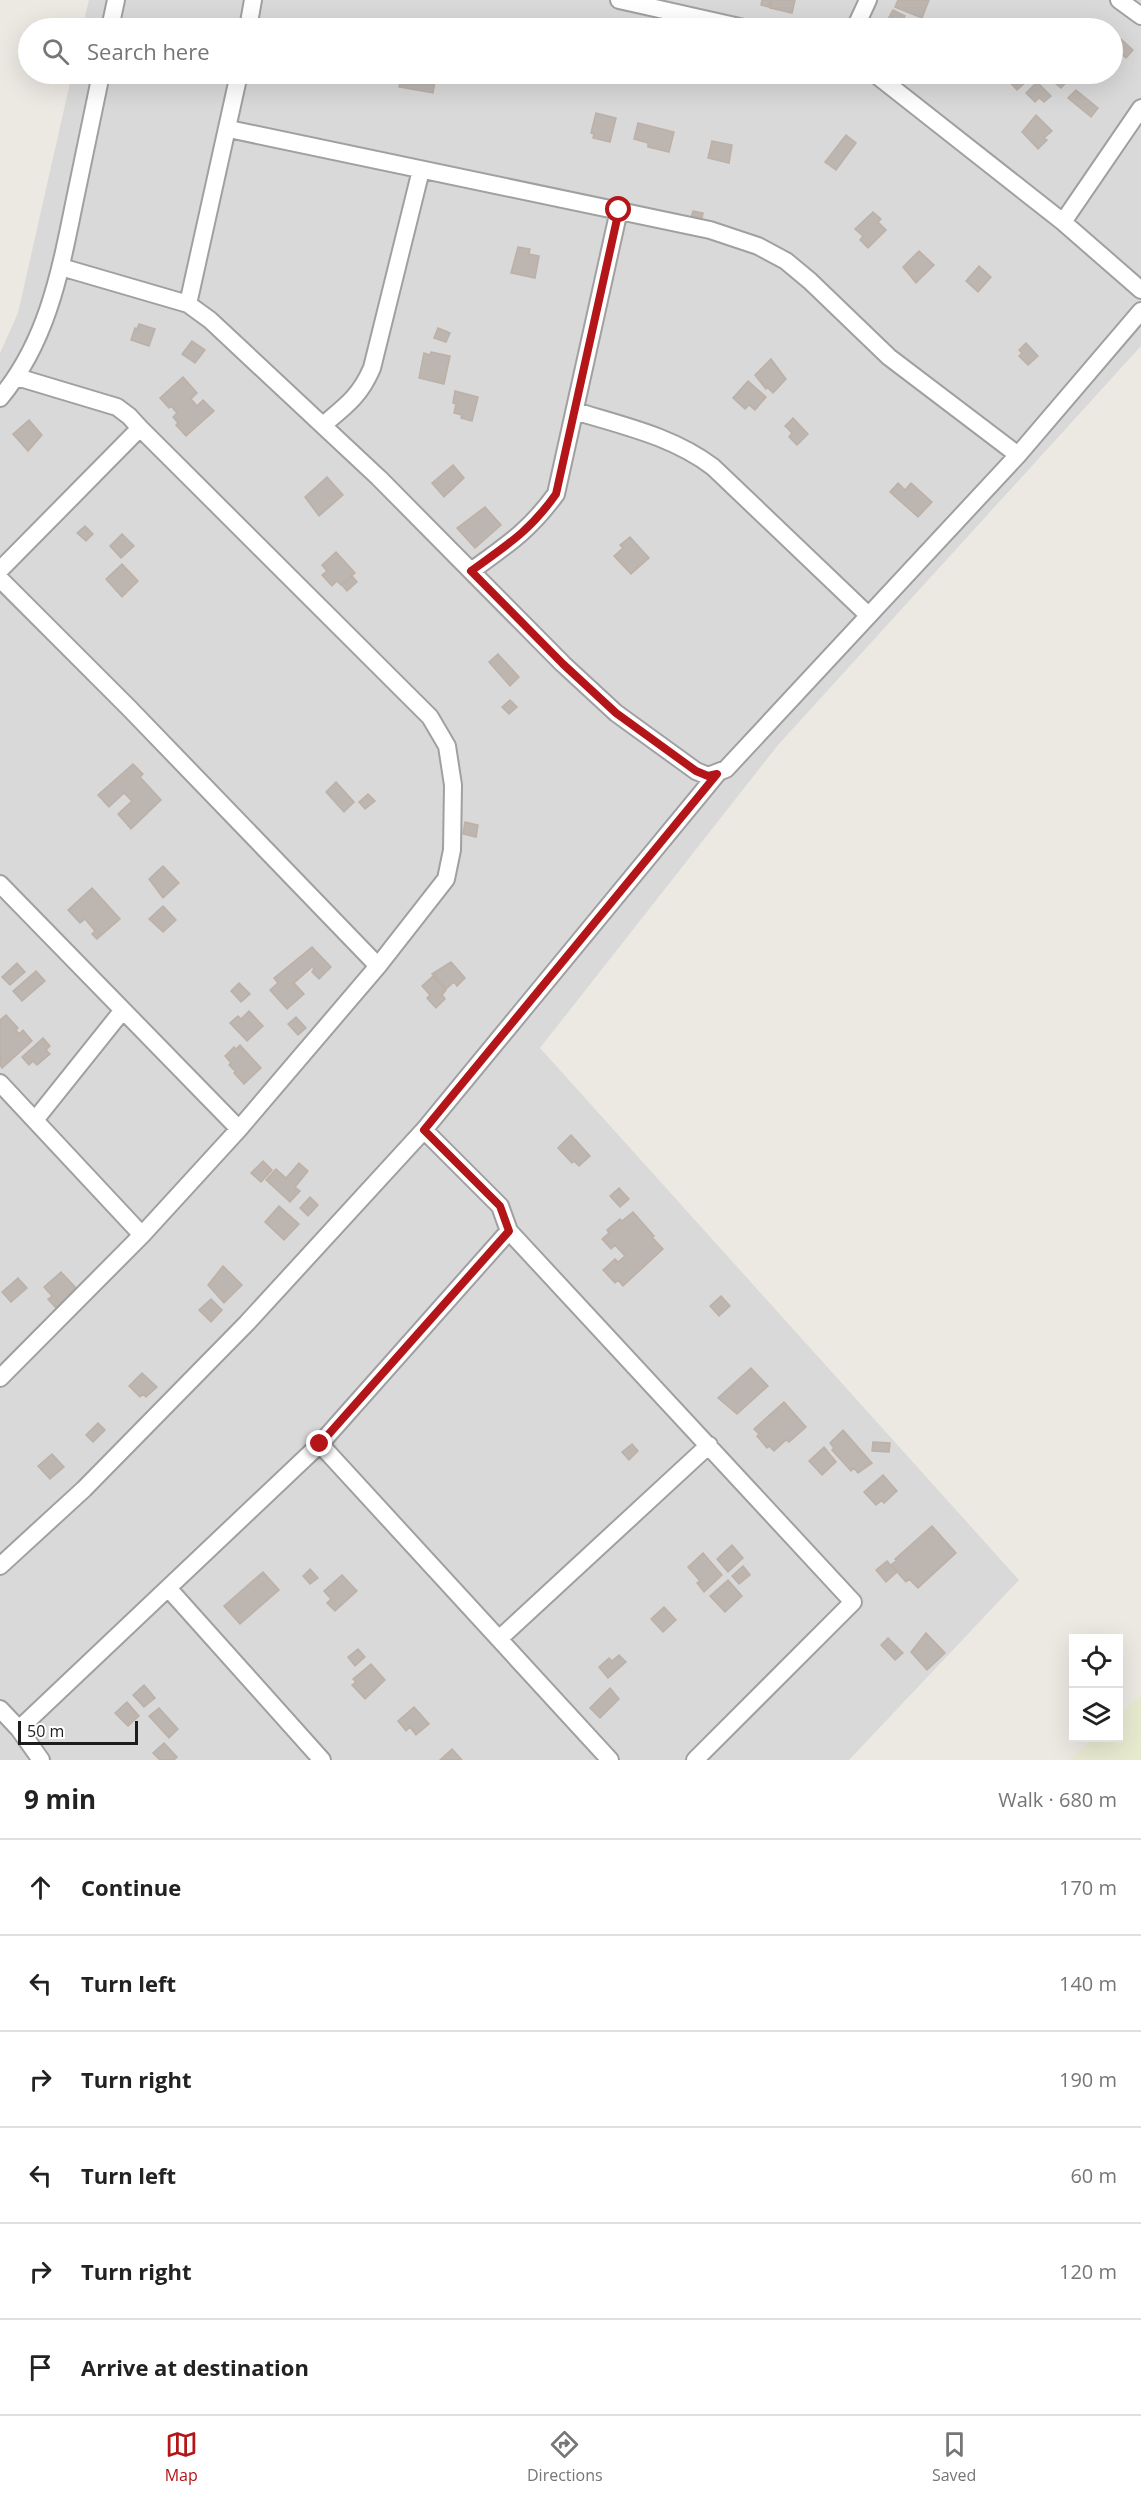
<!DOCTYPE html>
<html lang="en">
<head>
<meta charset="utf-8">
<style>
  :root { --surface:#fff; --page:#f6f6f6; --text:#222; --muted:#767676; --line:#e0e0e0; --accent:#b41518 }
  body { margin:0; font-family:"Open Sans",sans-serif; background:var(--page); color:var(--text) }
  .controls { position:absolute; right:18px; bottom:18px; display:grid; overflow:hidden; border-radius:0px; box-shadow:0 6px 24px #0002 }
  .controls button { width:54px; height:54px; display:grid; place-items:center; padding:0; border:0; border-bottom:2px solid var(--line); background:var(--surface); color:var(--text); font:30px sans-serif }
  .scale { position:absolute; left:18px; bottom:15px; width:120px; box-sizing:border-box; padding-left:6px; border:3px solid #1c1c1c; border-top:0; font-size:16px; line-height:21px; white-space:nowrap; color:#1c1c1c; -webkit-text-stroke:4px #fff; paint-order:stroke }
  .stop { position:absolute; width:18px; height:18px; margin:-14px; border:4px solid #b41518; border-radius:50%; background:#fff }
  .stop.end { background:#b41518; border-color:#fff; box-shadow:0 2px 6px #0008 }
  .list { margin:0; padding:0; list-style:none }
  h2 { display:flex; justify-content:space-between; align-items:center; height:78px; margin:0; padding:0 24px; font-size:26px }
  h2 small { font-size:20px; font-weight:400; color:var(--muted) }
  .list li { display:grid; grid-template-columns:39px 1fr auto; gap:18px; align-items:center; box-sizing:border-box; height:96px; padding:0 24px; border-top:2px solid var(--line) }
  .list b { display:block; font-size:22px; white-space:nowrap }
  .list em { font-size:20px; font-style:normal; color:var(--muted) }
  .icon { flex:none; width:33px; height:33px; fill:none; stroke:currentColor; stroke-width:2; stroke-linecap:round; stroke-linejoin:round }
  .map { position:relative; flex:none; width:1141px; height:1760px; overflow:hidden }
  .search { position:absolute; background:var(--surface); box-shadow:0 6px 24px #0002; left:18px; right:18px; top:18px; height:66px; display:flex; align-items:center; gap:15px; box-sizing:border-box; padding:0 21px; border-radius:33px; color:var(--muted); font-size:22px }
  .sheet { height:654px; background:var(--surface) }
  nav { display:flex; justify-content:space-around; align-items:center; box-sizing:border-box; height:84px; border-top:2px solid var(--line); background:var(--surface); font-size:16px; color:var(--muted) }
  nav a { display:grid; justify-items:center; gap:3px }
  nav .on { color:var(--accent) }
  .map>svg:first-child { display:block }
  .residential { fill:#dad9d9 }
  .farmland { fill:#e8ead0 }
  .building { fill:#bcb5b0; stroke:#bcb0a7; stroke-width:1.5 }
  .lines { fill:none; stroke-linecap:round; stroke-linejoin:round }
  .minor-casing { stroke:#a0a0a0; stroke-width:20 }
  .minor { stroke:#fff; stroke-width:16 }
  .route { stroke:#b41518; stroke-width:8 }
</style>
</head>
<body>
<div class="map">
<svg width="1141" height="1760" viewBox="0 0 1141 1760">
  <rect width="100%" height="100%" fill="#ece9e3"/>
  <path class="residential" d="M89,0H1141V346L778,745L540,1048L1019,1580L849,1760H0V353L18,313L72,74H1112V28H82Z"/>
  <path class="farmland" d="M1141,1695V1760H1069L1094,1738H1118L1119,1715Z"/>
  <path class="building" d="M762,0H771L769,7L761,5Z
    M772,0H795L792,13L770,8Z
    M898,0H929L922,18L895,7Z
    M893,10L905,16L899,27L887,21Z
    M291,20L310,25L309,28H288Z
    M1121,39L1133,50L1126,58L1113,47Z
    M445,74H462L461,79Z
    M1002,74H1027L1024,76L1028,80L1017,90Z
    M1053,74H1074L1061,88L1049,78Z
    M402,75L435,81L433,93L399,87Z
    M1037,82L1051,96L1044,102L1039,98L1035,102L1026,93Z
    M1076,90L1098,108L1091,117L1068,98Z
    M596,113L616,118L610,142L593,138L594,134L591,133Z
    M1036,115L1052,131L1044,138L1047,140L1038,149L1022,132Z
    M638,123L674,132L669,152L648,147V143L634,139Z
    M846,135L856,143L836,170L825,162Z
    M712,141L732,145L729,163L708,158Z
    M693,211L703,213L701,223L690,221Z
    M873,212L881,219L878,222L886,230L868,248L860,240L863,236L855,229Z
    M518,247L530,249L529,254L539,256L535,278L511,273Z
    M919,251L934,265L916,283L903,267Z
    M979,266L991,277L978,292L966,281Z
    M139,324L155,329L149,346L131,340L135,328L137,329Z
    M438,328L450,333L446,342L434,338Z
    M192,341L205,350L195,363L182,354Z
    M1026,343L1038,356L1028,365L1019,356L1022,353L1019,350Z
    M431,352L450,356L444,384L419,378L424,353L430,355Z
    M771,359L786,379L773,393L767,387L766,389L755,375Z
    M183,377L197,393L191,399L197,406L203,400L214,411L186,436L176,425L178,423L173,417L177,413L171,406L169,408L160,398Z
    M748,381L766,397L755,410L749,405L745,409L733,398Z
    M455,391L478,397L472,421L461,418L462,415L454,413L456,404L453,403Z
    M793,418L808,434L797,445L789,437L792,433L785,426Z
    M29,420L42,435L28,451L13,434Z
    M453,465L464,478L444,497L432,483Z
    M327,477L343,495L319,516L305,497Z
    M898,483L905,490L911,483L932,502L918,517L890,492Z
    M485,507L501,525L475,548L457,528Z
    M85,526L93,534L86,541L77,533Z
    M122,534L134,546L121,558L110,546Z
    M630,537L649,558L631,574L614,556L623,548L620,545Z
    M336,552L355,573L341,585L337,581L332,586L322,575L327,571L322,565Z
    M122,564L138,581L122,597L106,579Z
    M352,576L357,582L347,591L342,585Z
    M498,654L519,677L510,686L489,662Z
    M510,700L517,707L509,714L502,707Z
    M133,764L143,774L140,777L161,800L131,829L118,814L132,801L124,793L109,807L98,795Z
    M336,782L354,802L344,812L326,792Z
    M368,794L375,801L365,809L359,802Z
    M465,822L478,825L476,837L463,834Z
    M163,866L179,883L163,898L149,879Z
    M92,888L120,919L97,939L92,934L95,931L85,919L80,923L68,910Z
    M163,906L176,920L163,932L149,919Z
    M312,947L331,967L319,979L312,972L314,969L312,967L294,983L304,994L287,1009L270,990L278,983L274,978Z
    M451,962L465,978L457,986L454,982L446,989L432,974Z
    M17,963L25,972L10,985L2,977Z
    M36,971L45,981L22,1001L13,991Z
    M433,976L446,990L442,995L445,999L436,1008L427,998L430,995L422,986Z
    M239,983L250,994L241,1002L231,991Z
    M249,1011L263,1026L247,1041L230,1023L238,1016L241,1019Z
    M6,1015L18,1028L16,1030L19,1034L23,1030L32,1041L2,1068L0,1065V1020Z
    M296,1017L306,1028L298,1035L288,1024Z
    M43,1038L50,1046L46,1050L50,1054L37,1065L33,1061L29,1065L22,1057Z
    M240,1045L261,1068L244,1084L234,1073L236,1072L229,1065L231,1063L225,1056L234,1047L236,1049Z
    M571,1135L590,1156L579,1166L574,1161L572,1163L558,1148Z
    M263,1161L272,1170L261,1182L251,1173Z
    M299,1163L308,1171L295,1187L300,1191L290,1202L266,1180L276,1169L286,1178Z
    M619,1188L629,1199L620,1207L610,1196Z
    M310,1197L318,1205L308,1216L300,1208Z
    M279,1206L299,1224L284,1240L265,1222Z
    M633,1212L654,1236L652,1237L663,1249L623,1286L618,1280L615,1283L603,1270L615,1259L618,1262L625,1256L615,1245L611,1249L602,1239L609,1233L607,1230L620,1219L622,1221Z
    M223,1266L242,1285L224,1303L208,1285Z
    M61,1272L77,1289L56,1308L48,1299L52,1296L44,1287Z
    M18,1278L27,1288L11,1302L2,1292Z
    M721,1296L730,1306L719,1316L710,1306Z
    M211,1299L222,1310L211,1322L199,1310Z
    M751,1368L768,1386L737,1414L718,1398Z
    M142,1373L157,1387L146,1397L143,1394L140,1397L129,1386Z
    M784,1402L806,1427L789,1442L786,1440L774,1451L769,1446L767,1448L757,1436L759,1434L754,1429Z
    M98,1423L105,1430L93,1442L86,1435Z
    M843,1430L872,1463L858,1473L854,1468L851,1471L832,1450L834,1448L830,1443Z
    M873,1442L890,1443L889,1452L872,1451Z
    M632,1444L638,1451L629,1460L622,1452Z
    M824,1447L836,1462L822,1475L809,1461Z
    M52,1454L64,1467L50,1479L38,1466Z
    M883,1475L897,1491L884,1503L882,1500L876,1505L864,1492Z
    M932,1526L956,1553L918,1588L909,1579L906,1582L891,1565L897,1560L895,1559Z
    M732,1545L743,1558L728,1572L717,1559Z
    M703,1553L722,1575L704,1592L697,1583L700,1581L688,1567Z
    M887,1561L897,1572L886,1582L876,1570Z
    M743,1566L750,1575L739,1584L732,1576Z
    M310,1569L318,1578L310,1584L303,1576Z
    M263,1572L279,1590L240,1624L224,1606Z
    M342,1575L357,1591L335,1611L327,1603L331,1599L324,1591Z
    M728,1580L742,1596L725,1612L710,1596Z
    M664,1607L676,1620L663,1632L651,1619Z
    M926,1633L945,1653L927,1670L911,1652Z
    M888,1638L903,1653L895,1660L881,1645Z
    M358,1649L365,1657L355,1666L348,1657Z
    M619,1655L626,1662L608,1678L599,1667L609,1658L612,1661Z
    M371,1664L385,1680L365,1699L352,1685L356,1682L353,1679Z
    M144,1685L155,1698L144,1707L133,1695Z
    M610,1688L619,1699L600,1718L590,1708Z
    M127,1702L139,1716L128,1726L115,1713Z
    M414,1707L429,1724L416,1735L410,1727L406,1731L398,1721Z
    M159,1708L178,1729L169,1738L149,1716Z
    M164,1743L177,1757L174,1760H160L153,1753Z
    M452,1749L462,1760H440Z"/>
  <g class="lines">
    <defs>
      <path id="minor" d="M619,0L744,28
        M1119,0L1141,16
        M110,28L116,0
        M248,28L253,0
        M855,28L868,0
        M875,74L1063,222L1141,290
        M229,129L710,230L758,246L786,261L810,281L889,357L1018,455
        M1063,222L1141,108
        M61,267L188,304L210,320L379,478L563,664L616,713L696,771L708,776L726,769L1018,455L1141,311
        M188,304L239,74
        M0,398C47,342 60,273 74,204C83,160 92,117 101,74
        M575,411C623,426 672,436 713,467L867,614
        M323,425C346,406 360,396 372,368L421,170
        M0,570L140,428L129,416L117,407L17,377
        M471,571C507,545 529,531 556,494L619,210
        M0,579L129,708L378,966
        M0,884L239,1129
        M0,1083L142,1235
        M35,1120L123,1010
        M509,1231L853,1602L695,1760
        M0,1378L142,1235L239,1129L378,966L446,879L452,850L453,785L447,746L430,717L140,428
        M320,1444L610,1760
        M0,1566L84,1489L247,1323L424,1130L717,774
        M168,1588L322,1760
        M499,1639L709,1445
        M0,1709L19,1729L41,1760
        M19,1729L320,1444L509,1231L500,1206L424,1130"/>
    </defs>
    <use href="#minor" class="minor-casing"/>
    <use href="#minor" class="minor"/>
  </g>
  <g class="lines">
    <path class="route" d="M320,1444L509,1231L500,1206L424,1130L717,774L708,776L696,771L616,713L563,664L471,571C507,545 530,531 556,494L619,210"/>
  </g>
</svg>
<div class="controls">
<button><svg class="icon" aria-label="locate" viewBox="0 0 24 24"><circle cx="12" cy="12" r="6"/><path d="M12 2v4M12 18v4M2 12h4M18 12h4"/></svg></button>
<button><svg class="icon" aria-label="layers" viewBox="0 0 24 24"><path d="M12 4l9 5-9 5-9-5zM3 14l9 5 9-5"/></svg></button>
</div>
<div class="scale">50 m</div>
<div class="stop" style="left:619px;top:210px"></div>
<div class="stop end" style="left:320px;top:1444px"></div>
<div class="search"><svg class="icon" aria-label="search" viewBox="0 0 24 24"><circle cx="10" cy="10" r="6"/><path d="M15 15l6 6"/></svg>Search here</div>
</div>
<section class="sheet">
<h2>9 min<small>Walk · 680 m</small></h2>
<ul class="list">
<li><svg class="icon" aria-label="ahead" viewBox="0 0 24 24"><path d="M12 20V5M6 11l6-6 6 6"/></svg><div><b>Continue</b></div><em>170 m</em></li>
<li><svg class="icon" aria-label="left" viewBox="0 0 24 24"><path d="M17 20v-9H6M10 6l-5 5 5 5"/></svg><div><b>Turn left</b></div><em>140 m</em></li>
<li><svg class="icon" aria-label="right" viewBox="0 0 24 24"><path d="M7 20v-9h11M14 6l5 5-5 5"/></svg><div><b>Turn right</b></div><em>190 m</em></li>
<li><svg class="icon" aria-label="left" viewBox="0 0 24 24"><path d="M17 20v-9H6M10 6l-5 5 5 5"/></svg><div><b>Turn left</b></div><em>60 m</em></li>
<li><svg class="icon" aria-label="right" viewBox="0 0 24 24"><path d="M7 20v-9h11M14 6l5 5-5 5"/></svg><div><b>Turn right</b></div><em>120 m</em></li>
<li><svg class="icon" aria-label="arrive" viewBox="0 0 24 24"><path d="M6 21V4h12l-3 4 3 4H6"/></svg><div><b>Arrive at destination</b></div></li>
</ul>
</section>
<nav>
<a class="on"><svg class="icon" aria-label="map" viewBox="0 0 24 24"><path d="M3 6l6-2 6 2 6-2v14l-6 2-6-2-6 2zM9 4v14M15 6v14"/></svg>Map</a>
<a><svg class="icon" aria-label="directions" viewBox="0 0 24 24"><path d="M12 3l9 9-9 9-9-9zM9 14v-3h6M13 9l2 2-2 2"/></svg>Directions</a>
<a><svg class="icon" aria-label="saved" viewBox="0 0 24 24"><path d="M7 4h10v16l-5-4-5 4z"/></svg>Saved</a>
</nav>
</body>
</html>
